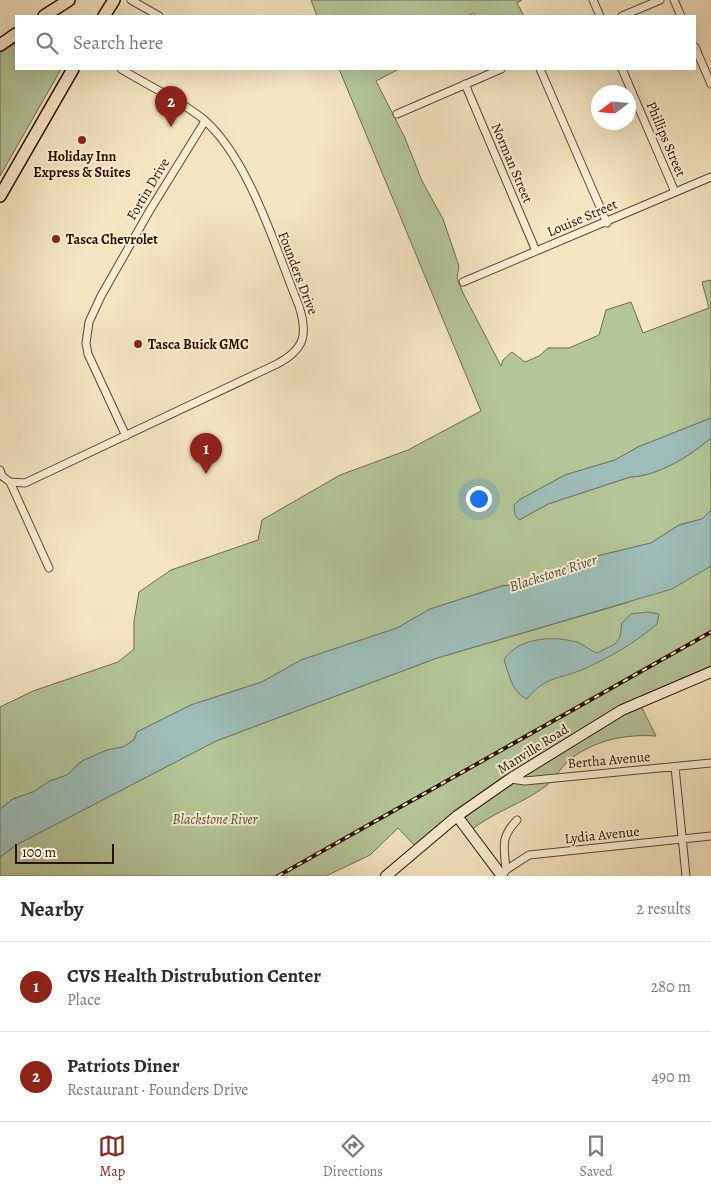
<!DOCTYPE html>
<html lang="en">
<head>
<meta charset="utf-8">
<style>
  :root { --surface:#fff; --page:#f7f7f7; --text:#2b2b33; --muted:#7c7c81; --line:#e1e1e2; --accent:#8f2418 }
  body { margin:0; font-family:Alegreya,serif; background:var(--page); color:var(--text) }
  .compass { position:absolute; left:591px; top:85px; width:45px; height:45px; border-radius:50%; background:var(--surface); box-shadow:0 5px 20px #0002; rotate:254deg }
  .scale { position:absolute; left:15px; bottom:12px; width:99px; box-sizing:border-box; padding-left:5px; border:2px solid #2c1000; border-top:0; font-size:14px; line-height:18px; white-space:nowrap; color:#2c1000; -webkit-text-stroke:4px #f7efd5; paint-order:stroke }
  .you { position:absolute; left:478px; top:498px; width:18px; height:18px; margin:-12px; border:4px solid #fff; border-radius:50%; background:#1a73e8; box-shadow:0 0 0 8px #1a73e833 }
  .badge { display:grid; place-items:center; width:32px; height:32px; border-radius:50%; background:var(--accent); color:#fff; font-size:16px; font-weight:700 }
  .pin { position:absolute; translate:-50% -41px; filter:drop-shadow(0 1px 2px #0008) }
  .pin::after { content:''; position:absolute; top:26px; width:18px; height:15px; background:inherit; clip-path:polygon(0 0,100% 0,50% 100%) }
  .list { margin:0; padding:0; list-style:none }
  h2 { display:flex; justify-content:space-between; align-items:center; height:65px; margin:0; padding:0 20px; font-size:21px }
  h2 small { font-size:16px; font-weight:400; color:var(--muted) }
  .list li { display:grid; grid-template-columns:32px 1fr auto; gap:15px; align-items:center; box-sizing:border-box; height:90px; padding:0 20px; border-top:1px solid var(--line) }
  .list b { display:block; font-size:19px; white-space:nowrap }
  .list p { margin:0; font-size:16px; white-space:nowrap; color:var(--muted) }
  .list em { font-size:16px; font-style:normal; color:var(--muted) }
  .icon { flex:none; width:28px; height:28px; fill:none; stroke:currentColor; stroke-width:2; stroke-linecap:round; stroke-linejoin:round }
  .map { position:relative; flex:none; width:711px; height:876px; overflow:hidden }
  .search { position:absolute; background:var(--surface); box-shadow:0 5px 20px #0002; left:15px; right:15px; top:15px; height:55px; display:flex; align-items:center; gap:12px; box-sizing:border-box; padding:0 18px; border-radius:0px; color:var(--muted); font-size:19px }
  .sheet { height:245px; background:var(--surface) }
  nav { display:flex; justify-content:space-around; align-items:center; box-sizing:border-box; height:70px; border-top:1px solid var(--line); background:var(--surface); font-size:14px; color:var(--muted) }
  nav a { display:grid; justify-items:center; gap:2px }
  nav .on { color:var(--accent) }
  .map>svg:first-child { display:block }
  .green { fill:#b4c697; stroke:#706b4c }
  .water { fill:#9dbeb8; stroke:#70786e }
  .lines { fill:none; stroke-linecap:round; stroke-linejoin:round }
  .street-casing { stroke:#5e4630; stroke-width:9 }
  .secondary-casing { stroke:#2c1000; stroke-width:12 }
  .primary-casing { stroke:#2c1000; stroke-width:14 }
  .street { stroke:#f7efd5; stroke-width:7 }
  .secondary { stroke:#f7efd5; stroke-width:10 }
  .primary { stroke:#f3e6bf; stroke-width:11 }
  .rail-casing { stroke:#2c1000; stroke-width:4 }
  .rail { stroke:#f7efd5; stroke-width:2; stroke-dasharray:5.5; stroke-linecap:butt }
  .poi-dot { fill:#8f2418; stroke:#f7efd5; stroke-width:2 }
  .labels { text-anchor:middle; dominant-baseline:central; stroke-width:4; stroke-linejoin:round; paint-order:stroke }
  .street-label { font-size:14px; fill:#2c1000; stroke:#f7efd5 }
  .poi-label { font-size:14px; font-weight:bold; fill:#2c1000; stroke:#f7efd5; text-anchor:start }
  .park-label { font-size:14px; font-style:italic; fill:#5c5035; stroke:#f7efd5 }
  .water-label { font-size:15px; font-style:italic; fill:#544d40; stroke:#f7efd5 }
</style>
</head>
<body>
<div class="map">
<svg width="711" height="876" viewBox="0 0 711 876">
  <rect width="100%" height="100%" fill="#f3e6bf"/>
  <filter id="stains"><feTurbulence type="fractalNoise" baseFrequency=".004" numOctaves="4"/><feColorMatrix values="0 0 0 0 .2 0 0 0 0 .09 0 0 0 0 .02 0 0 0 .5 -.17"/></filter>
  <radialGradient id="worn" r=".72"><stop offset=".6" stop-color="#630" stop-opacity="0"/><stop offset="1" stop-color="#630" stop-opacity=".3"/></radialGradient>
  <path class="green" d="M311,0H522L517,3L524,16H476L473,13L468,16H317Z
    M16,43V69H61L0,176V53Z
    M339,69H399L376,81L405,138L422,181L443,219L459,266L457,278L463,293L501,366L503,360L512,352L525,362L539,356L548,348H569L599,335L606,310L631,302L643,333L709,308L702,282L711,280V418L638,447L615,460L565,475L519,500V520L548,504L630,477C658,476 690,456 711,438V510L702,519L679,525L651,543L593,557L518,584L502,586L430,609L397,628L301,660L262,682L191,705L137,732L134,740L123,747L107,750L82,761L67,775L50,781L33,792L13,799L0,809V707L33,691L118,662L134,649V621L139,592L171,570L258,540L262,520L340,475L408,450L481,411Z
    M711,566V666L637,698L656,736C624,734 595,740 569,760C560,768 555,779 546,786C522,804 493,812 470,831L459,817L418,849L398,828L370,855L326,876H0V857L16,845L216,741L437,658L626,603Z"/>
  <path class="water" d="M711,418V438C690,456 658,476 630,477L548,504L519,520L515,515L514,505L519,500L565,475L615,460L638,447Z
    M711,510V566L672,589L437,658L216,741L16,845L0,857V809L13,799L33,792L50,781L67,775L82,761L107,750L123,747L134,740L137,732L191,705L262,682L301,660L397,628L430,609L502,586L518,584L593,557L651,543L679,525L702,519Z
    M647,612L659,614L657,624C635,643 610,657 584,669C558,680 547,675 527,699C512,693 509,674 504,660C517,638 551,636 572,641C582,642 588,650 597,653L615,644L620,637L622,623L631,614Z"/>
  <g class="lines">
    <defs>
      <path id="street" d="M131,0L159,16
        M593,0L600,16
        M674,0L681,16
        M622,16L660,0
        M695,47L711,84
        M540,69L607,223
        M622,69L675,192
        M465,84L536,251
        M397,114L501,69
        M463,282L711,177
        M126,436L88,354L86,343L89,322L101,296L150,210L205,121
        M0,470L2,476L10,482L49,568
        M10,482L25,483L277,364C305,349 308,335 299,306C276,250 249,157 202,118C178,99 147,85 121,69
        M675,767L686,876
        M510,779L525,781L711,763
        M506,870C504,846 500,838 517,820
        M502,876L506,870L529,855L711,836"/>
      <path id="secondary" d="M457,816L502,876
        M386,876L457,816L510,779L622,710L711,672"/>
      <path id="primary" d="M44,16L69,0
        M104,16L114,0
        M0,45L16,34
        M0,196L73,69"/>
    </defs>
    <use href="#street" class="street-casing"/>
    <use href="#secondary" class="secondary-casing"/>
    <use href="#primary" class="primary-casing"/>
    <use href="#street" class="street"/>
    <use href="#secondary" class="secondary"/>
    <use href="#primary" class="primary"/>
    <defs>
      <path id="rail" d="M278,876L711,632"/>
    </defs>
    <use href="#rail" class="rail-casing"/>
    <use href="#rail" class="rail"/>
  </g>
  <g class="poi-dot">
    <circle cx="82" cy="140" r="5"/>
    <circle cx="56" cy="239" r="5"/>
    <circle cx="138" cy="344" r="5"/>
  </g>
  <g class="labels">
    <g class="street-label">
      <text transform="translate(666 139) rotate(67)">Phillips Street</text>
      <text transform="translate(512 163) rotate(67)">Norman Street</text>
      <text transform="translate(148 189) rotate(-59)">Fortin Drive</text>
      <text transform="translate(582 218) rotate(-23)">Louise Street</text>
      <text transform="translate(298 273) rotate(69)">Founders Drive</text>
      <text transform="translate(533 749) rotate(-32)">Manville Road</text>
      <text transform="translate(609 760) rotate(-5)">Bertha Avenue</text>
      <text transform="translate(602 835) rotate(-6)">Lydia Avenue</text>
    </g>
    <g class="poi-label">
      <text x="82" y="156" text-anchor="middle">Holiday Inn<tspan x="82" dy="16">Express &amp; Suites</tspan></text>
      <text x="66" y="239">Tasca Chevrolet</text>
      <text x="148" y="344">Tasca Buick GMC</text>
    </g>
    <g class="park-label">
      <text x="215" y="819">Blackstone River</text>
    </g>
    <g class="water-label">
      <text transform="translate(553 573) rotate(-18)">Blackstone River</text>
    </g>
  </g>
  <rect width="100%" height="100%" filter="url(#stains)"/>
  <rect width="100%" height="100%" fill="url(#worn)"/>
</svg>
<svg class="compass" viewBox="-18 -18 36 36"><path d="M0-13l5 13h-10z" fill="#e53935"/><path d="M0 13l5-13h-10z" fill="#7c7c81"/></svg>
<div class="scale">100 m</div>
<div class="you"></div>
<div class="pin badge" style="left:206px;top:474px">1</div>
<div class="pin badge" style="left:171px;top:127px">2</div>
<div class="search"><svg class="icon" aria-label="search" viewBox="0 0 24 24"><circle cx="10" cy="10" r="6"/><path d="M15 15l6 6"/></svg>Search here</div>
</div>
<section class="sheet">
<h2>Nearby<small>2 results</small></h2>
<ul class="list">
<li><span class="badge">1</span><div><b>CVS Health Distrubution Center</b><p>Place</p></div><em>280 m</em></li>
<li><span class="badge">2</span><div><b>Patriots Diner</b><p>Restaurant · Founders Drive</p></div><em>490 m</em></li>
</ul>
</section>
<nav>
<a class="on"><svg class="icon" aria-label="map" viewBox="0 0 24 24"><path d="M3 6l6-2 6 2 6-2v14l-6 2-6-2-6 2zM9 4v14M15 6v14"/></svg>Map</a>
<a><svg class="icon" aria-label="directions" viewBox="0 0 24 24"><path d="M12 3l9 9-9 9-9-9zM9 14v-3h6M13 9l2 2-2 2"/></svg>Directions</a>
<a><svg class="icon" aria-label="saved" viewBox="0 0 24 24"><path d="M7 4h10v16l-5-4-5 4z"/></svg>Saved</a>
</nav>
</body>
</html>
